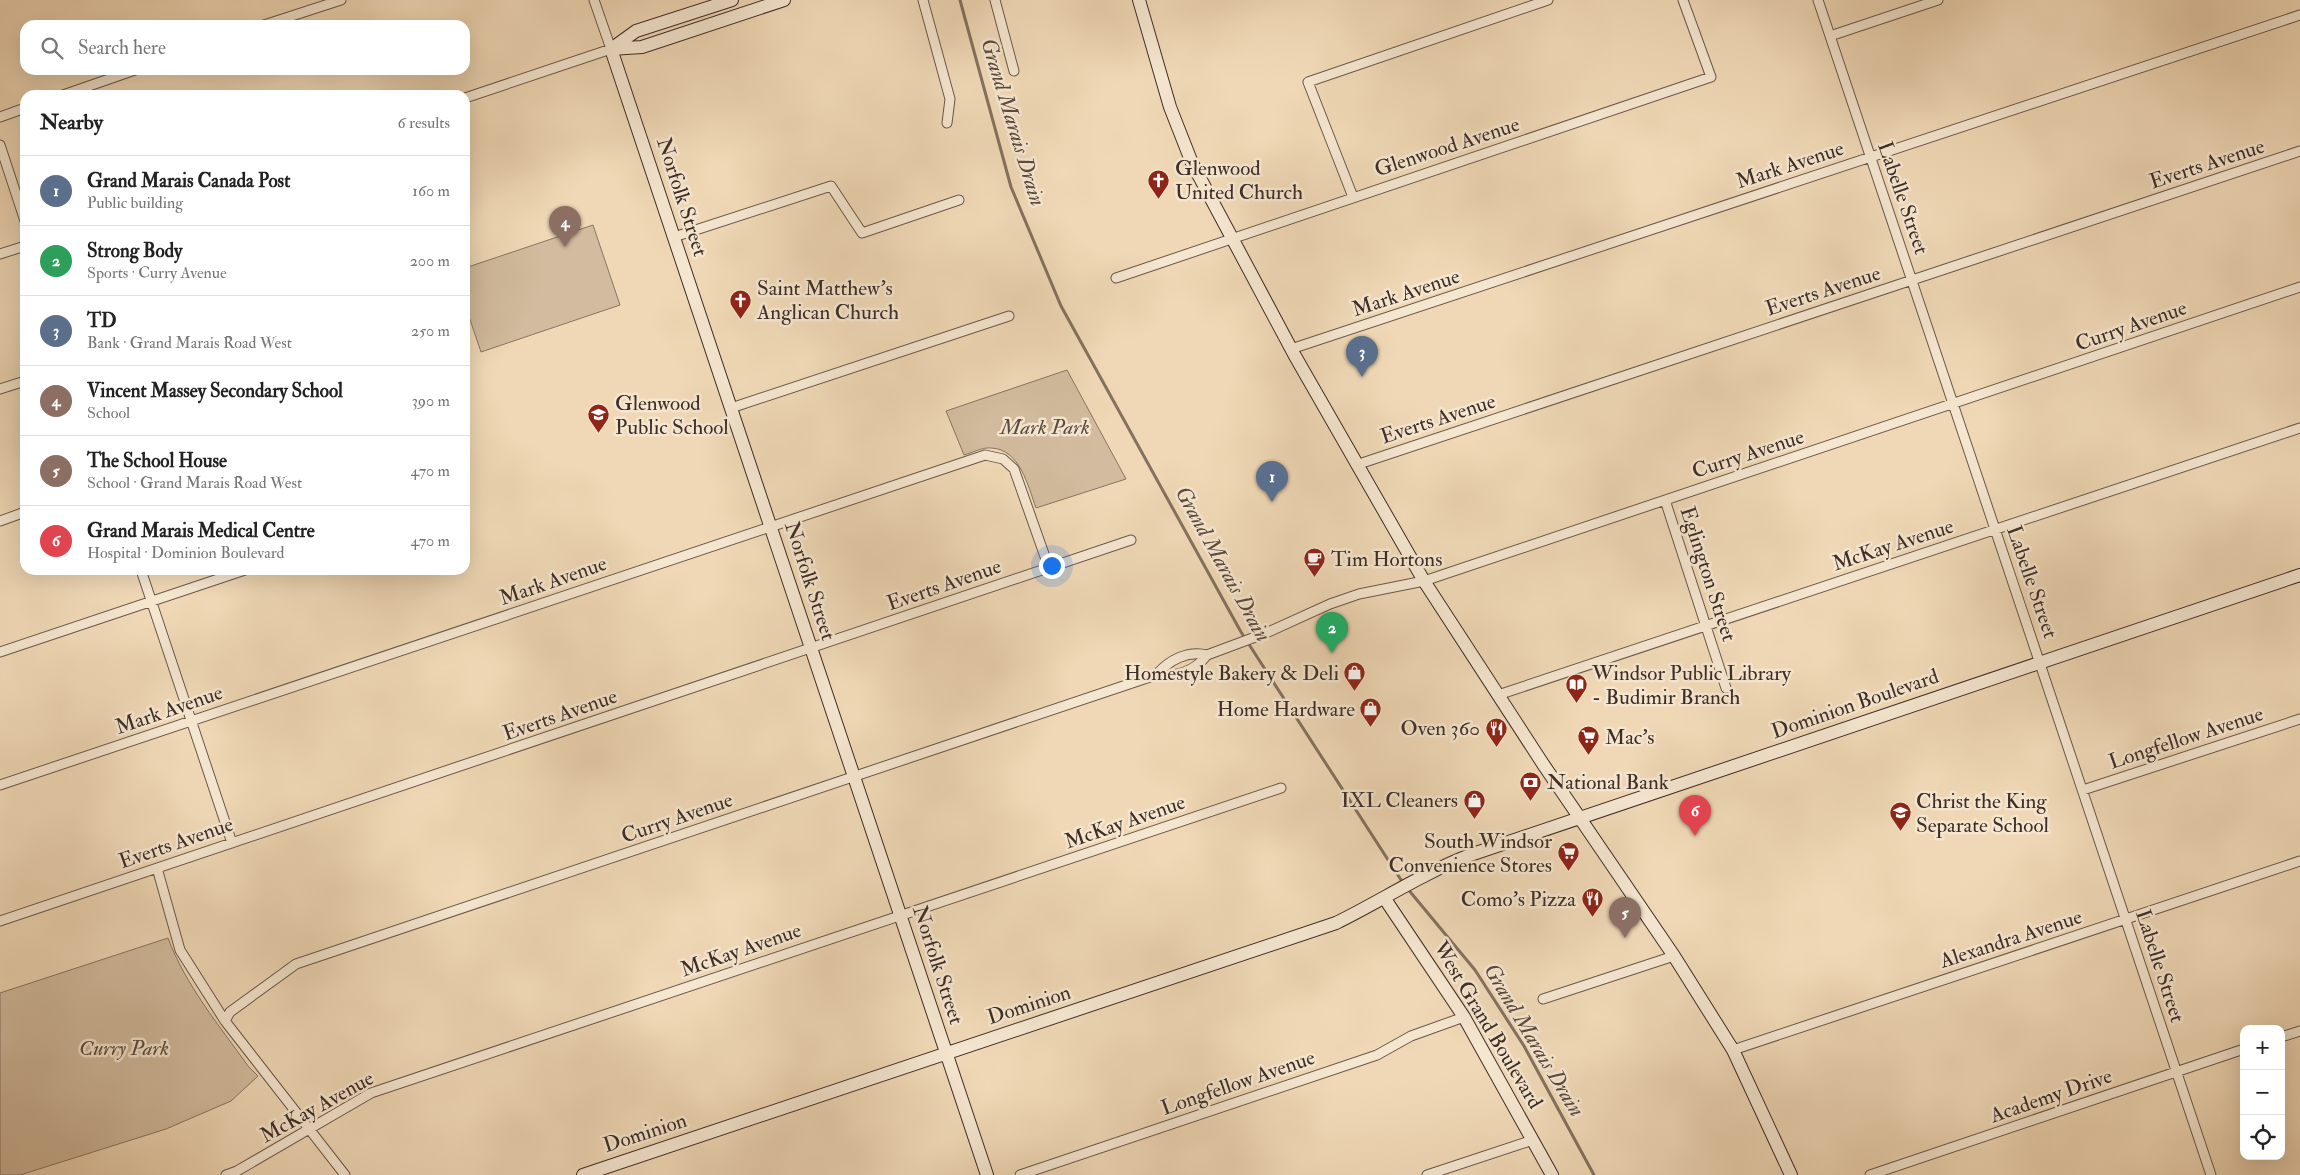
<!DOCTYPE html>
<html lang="en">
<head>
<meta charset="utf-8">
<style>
  :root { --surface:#fff; --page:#f2f2f2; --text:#222; --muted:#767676; --line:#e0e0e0; --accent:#111827 }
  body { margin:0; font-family:"IM FELL Double Pica",serif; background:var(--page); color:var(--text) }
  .controls { position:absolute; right:15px; bottom:15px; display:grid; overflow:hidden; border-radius:10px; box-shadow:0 5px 20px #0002 }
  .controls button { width:45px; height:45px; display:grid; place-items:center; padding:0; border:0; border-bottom:1px solid var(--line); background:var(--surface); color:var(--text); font:25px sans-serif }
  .you { position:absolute; left:1051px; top:565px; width:18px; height:18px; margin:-12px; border:4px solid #fff; border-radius:50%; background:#1a73e8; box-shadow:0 0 0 8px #1a73e833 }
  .badge { display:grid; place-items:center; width:32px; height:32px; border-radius:50%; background:var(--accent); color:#fff; font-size:16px; font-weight:700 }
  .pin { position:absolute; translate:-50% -41px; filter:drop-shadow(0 1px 2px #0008) }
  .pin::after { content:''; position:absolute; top:26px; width:18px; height:15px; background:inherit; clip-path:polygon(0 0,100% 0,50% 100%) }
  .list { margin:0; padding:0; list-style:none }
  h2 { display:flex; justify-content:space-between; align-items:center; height:65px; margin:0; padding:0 20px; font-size:21px }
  h2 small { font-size:16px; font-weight:400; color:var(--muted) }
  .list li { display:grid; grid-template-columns:32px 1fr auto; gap:15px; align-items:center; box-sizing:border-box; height:70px; padding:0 20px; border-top:1px solid var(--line) }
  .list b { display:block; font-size:19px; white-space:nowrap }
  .list p { margin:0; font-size:16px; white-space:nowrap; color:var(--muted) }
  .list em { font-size:16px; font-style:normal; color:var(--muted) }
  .icon { flex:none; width:28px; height:28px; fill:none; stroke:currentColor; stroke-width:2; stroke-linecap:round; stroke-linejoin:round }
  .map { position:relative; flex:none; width:2300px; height:1175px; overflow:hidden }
  .search { position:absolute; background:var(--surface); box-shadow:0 5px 20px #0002; left:20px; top:20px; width:450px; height:55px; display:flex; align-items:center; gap:12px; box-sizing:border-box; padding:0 18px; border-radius:15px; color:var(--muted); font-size:19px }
  .panel { position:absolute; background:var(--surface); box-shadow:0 5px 20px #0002; left:20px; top:90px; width:450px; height:485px; border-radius:15px }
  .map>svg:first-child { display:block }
  .green { fill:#d2bb9e; stroke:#887462 }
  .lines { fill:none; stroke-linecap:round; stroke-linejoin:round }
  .stream { stroke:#84715f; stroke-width:3 }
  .street-casing { stroke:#6a584a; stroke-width:11 }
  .secondary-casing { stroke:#3e2d26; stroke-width:14 }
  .street { stroke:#f5e6d0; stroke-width:9 }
  .secondary { stroke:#f5e6d0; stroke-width:12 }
  .labels { text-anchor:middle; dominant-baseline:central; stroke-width:5; stroke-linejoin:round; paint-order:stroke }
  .street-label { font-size:21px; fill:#3e2d26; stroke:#f5e6d0 }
  .poi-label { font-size:21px; fill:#3e2d26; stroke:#f5e6d0; text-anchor:start }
  .park-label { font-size:21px; font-style:italic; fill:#5c493e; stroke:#f5e6d0 }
  .water-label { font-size:22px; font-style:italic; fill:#5b493e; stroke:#f5e6d0 }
</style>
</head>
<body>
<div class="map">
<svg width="2300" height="1175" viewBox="0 0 2300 1175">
  <rect width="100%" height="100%" fill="#f0d8b6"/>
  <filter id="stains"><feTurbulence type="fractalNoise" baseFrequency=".004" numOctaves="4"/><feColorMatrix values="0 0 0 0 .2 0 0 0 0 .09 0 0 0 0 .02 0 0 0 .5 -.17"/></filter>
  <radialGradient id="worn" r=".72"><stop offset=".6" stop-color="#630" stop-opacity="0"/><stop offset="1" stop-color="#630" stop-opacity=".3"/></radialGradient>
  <path class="green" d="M593,225L620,305L481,352L465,305V268Z
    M1067,370L1126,479L1036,508C1028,486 1020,449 991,448C983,447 971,453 964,455L946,411Z
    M168,938C186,986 219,1025 248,1066L258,1076L231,1101L166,1129L20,1175H0V993Z"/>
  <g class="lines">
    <path class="stream" d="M960,0L1011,187L1061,306L1241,632L1403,883
      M1407,888L1475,970L1524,1046L1594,1175"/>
    <defs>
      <path id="street" d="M923,0L950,99L947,123
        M995,0L1014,71
        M1818,0L2211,1175
        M264,25L341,0
        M1830,36L1938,0
        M63,95L135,70
        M465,98L611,49L594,0
        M0,117L25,108
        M0,145L25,221
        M1353,197L1308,82L1548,0
        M674,237L831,186L862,233L959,200
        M0,254L25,246
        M1116,278L1711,77L1683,0
        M1291,349L2300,15
        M0,389L25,381
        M731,408L1009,316
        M1356,465L2300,151
        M1665,500L1726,688
        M0,521L25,512
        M141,570L232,843
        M0,652L245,570
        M1156,675C1169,660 1188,650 1207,655
        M1498,695L2300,428
        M0,785L985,455L1003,459L1014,469L1049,568
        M2083,790L2300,719
        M157,868L180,950L225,1021L345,1175
        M0,921L1131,540
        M1543,999L1674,956
        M225,1021L230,1012L296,964L1156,675C1176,677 1195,671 1207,655L1266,633L1330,604L1359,594L1424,581L2300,287
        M2281,1037L2300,1031
        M1733,1050L2300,861
        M226,1175L237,1171L371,1093L1281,788
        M1020,1175L1377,1055L1411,1036L1464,1017
        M1427,1175L1533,1140
        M1870,1175L2244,1049"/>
      <path id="secondary" d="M1139,0L1170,107L1192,163L1295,356L1424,581L1543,764L1674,956L1733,1050L1791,1175
        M611,49L987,1175
        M611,49L642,47L784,0
        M611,49L636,31L732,0
        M1385,899L1464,1017L1552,1175
        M583,1175L1336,923C1381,901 1423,873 1470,855L2300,575"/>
    </defs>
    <use href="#street" class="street-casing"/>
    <use href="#secondary" class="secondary-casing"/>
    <use href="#street" class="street"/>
    <use href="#secondary" class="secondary"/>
  </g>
  <defs>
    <symbol id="church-pin" viewBox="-11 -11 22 30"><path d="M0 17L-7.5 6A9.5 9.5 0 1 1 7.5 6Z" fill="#8f2418" stroke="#f5e6d0"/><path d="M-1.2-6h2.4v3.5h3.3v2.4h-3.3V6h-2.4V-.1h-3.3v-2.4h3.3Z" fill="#fff"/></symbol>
    <symbol id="school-pin" viewBox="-11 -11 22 30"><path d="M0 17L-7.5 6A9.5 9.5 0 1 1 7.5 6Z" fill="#8f2418" stroke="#f5e6d0"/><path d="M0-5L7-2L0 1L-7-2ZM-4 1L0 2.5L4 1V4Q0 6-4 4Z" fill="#fff"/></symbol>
    <symbol id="cafe-pin" viewBox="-11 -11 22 30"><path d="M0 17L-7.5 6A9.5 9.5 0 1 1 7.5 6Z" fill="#8f2418" stroke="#f5e6d0"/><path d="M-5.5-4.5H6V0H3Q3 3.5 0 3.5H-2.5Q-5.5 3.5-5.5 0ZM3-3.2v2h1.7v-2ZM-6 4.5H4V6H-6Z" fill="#fff"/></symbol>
    <symbol id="shop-pin" viewBox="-11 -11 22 30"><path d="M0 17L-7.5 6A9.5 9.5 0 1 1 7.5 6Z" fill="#8f2418" stroke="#f5e6d0"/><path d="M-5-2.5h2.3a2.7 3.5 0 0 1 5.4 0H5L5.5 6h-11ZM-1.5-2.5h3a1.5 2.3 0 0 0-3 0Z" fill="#fff"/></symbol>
    <symbol id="library-pin" viewBox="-11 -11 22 30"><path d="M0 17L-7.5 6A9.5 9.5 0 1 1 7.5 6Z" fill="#8f2418" stroke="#f5e6d0"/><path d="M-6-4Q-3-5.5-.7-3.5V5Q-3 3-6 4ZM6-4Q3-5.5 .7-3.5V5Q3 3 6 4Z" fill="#fff"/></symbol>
    <symbol id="restaurant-pin" viewBox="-11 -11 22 30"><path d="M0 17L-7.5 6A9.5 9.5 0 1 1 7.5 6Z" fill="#8f2418" stroke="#f5e6d0"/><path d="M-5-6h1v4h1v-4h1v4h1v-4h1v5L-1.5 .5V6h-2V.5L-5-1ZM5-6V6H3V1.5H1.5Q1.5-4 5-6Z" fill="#fff"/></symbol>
    <symbol id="supermarket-pin" viewBox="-11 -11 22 30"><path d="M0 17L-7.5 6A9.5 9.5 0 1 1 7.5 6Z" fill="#8f2418" stroke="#f5e6d0"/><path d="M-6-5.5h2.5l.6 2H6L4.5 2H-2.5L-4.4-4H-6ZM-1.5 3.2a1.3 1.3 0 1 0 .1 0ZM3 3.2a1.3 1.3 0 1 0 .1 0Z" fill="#fff"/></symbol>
    <symbol id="bank-pin" viewBox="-11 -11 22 30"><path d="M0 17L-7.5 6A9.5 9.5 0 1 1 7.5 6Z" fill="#8f2418" stroke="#f5e6d0"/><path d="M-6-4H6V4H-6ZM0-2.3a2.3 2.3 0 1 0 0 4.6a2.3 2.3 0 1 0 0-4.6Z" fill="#fff"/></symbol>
  </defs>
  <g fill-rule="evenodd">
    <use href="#church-pin" x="1146" y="168" width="25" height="34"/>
    <use href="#church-pin" x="728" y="288" width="25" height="34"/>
    <use href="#school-pin" x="586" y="402" width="25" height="34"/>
    <use href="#cafe-pin" x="1302" y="546" width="25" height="34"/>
    <use href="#shop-pin" x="1342" y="660" width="25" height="34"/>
    <use href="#library-pin" x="1564" y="672" width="25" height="34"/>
    <use href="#shop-pin" x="1358" y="696" width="25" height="34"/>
    <use href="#restaurant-pin" x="1484" y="716" width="25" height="34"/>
    <use href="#supermarket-pin" x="1576" y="724" width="25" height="34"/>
    <use href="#bank-pin" x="1518" y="770" width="25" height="34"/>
    <use href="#shop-pin" x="1462" y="788" width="25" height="34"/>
    <use href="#school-pin" x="1888" y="800" width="25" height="34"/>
    <use href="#supermarket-pin" x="1556" y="840" width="25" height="34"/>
    <use href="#restaurant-pin" x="1580" y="886" width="25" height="34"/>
  </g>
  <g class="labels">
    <g class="street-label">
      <text transform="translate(1447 147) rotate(-18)">Glenwood Avenue</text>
      <text transform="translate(2207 164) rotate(-18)">Everts Avenue</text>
      <text transform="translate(1790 165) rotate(-18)">Mark Avenue</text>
      <text transform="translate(682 197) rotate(72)">Norfolk Street</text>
      <text transform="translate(1903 198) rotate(71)">Labelle Street</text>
      <text transform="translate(1823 291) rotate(-18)">Everts Avenue</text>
      <text transform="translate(1406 293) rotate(-18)">Mark Avenue</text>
      <text transform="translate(2131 326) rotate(-19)">Curry Avenue</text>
      <text transform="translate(1438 419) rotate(-18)">Everts Avenue</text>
      <text transform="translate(1748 454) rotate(-18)">Curry Avenue</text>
      <text transform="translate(1893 545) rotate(-18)">McKay Avenue</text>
      <text transform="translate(1708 574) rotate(72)">Eglington Street</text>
      <text transform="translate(553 581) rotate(-19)">Mark Avenue</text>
      <text transform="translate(810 581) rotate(72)">Norfolk Street</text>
      <text transform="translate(2032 582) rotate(71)">Labelle Street</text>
      <text transform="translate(944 585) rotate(-19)">Everts Avenue</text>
      <text transform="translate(1855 704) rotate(-19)">Dominion Boulevard</text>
      <text transform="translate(169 710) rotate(-19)">Mark Avenue</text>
      <text transform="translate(560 715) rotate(-19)">Everts Avenue</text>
      <text transform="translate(2186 738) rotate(-18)">Longfellow Avenue</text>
      <text transform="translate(677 818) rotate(-19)">Curry Avenue</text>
      <text transform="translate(1125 822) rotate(-19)">McKay Avenue</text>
      <text transform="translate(176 843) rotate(-19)">Everts Avenue</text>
      <text transform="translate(2011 939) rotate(-18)">Alexandra Avenue</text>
      <text transform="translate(741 950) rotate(-19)">McKay Avenue</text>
      <text transform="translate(938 965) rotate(72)">Norfolk Street</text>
      <text transform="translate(2160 966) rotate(72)">Labelle Street</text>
      <text transform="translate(1029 1005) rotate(-18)">Dominion</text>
      <text transform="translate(1488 1025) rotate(59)">West Grand Boulevard</text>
      <text transform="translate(1238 1083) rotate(-19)">Longfellow Avenue</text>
      <text transform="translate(2051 1096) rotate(-19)">Academy Drive</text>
      <text transform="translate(317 1107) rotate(-29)">McKay Avenue</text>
      <text transform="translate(645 1133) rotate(-18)">Dominion</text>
    </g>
    <g class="poi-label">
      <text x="1175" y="168">Glenwood<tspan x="1175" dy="24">United Church</tspan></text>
      <text x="757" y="288">Saint Matthew's<tspan x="757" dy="24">Anglican Church</tspan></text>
      <text x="615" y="403">Glenwood<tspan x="615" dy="24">Public School</tspan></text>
      <text x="1331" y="559">Tim Hortons</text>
      <text x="1339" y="673" text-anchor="end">Homestyle Bakery &amp; Deli</text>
      <text x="1592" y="673">Windsor Public Library<tspan x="1592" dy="24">- Budimir Branch</tspan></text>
      <text x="1355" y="709" text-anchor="end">Home Hardware</text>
      <text x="1480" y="728" text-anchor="end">Oven 360</text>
      <text x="1605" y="737">Mac's</text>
      <text x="1547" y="782">National Bank</text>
      <text x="1458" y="800" text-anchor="end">IXL Cleaners</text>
      <text x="1916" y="801">Christ the King<tspan x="1916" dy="24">Separate School</tspan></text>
      <text x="1552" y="841" text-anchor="end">South Windsor<tspan x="1552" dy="24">Convenience Stores</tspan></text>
      <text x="1576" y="899" text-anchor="end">Como's Pizza</text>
    </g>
    <g class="park-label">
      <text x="1045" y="427">Mark Park</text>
      <text x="124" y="1048">Curry Park</text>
    </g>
    <g class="water-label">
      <text transform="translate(1013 122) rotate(73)">Grand Marais Drain</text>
      <text transform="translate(1223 564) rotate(61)">Grand Marais Drain</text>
      <text transform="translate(1534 1040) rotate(59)">Grand Marais Drain</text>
    </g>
  </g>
  <rect width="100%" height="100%" filter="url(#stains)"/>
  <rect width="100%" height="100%" fill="url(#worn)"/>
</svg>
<div class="controls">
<button>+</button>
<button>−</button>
<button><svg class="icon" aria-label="locate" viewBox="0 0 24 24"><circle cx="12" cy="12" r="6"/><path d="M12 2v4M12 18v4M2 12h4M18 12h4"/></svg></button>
</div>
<div class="you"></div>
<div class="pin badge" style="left:1272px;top:502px;background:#5c6f8a">1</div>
<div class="pin badge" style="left:1332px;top:653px;background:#2e9e5b">2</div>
<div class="pin badge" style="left:1362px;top:377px;background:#5c6f8a">3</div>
<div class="pin badge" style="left:565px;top:247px;background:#8d6e63">4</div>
<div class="pin badge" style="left:1625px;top:938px;background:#8d6e63">5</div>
<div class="pin badge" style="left:1695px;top:836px;background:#e0444e">6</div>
<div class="search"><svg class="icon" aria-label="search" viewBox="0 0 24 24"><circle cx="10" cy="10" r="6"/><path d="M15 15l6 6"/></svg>Search here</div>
<section class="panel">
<h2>Nearby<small>6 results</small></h2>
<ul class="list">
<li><span class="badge" style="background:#5c6f8a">1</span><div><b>Grand Marais Canada Post</b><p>Public building</p></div><em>160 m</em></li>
<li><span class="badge" style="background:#2e9e5b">2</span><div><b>Strong Body</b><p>Sports · Curry Avenue</p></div><em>200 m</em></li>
<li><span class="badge" style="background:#5c6f8a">3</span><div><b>TD</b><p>Bank · Grand Marais Road West</p></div><em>250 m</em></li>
<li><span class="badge" style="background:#8d6e63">4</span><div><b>Vincent Massey Secondary School</b><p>School</p></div><em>390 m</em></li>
<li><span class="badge" style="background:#8d6e63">5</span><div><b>The School House</b><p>School · Grand Marais Road West</p></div><em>470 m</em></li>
<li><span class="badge" style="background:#e0444e">6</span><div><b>Grand Marais Medical Centre</b><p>Hospital · Dominion Boulevard</p></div><em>470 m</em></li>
</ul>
</section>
</div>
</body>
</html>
